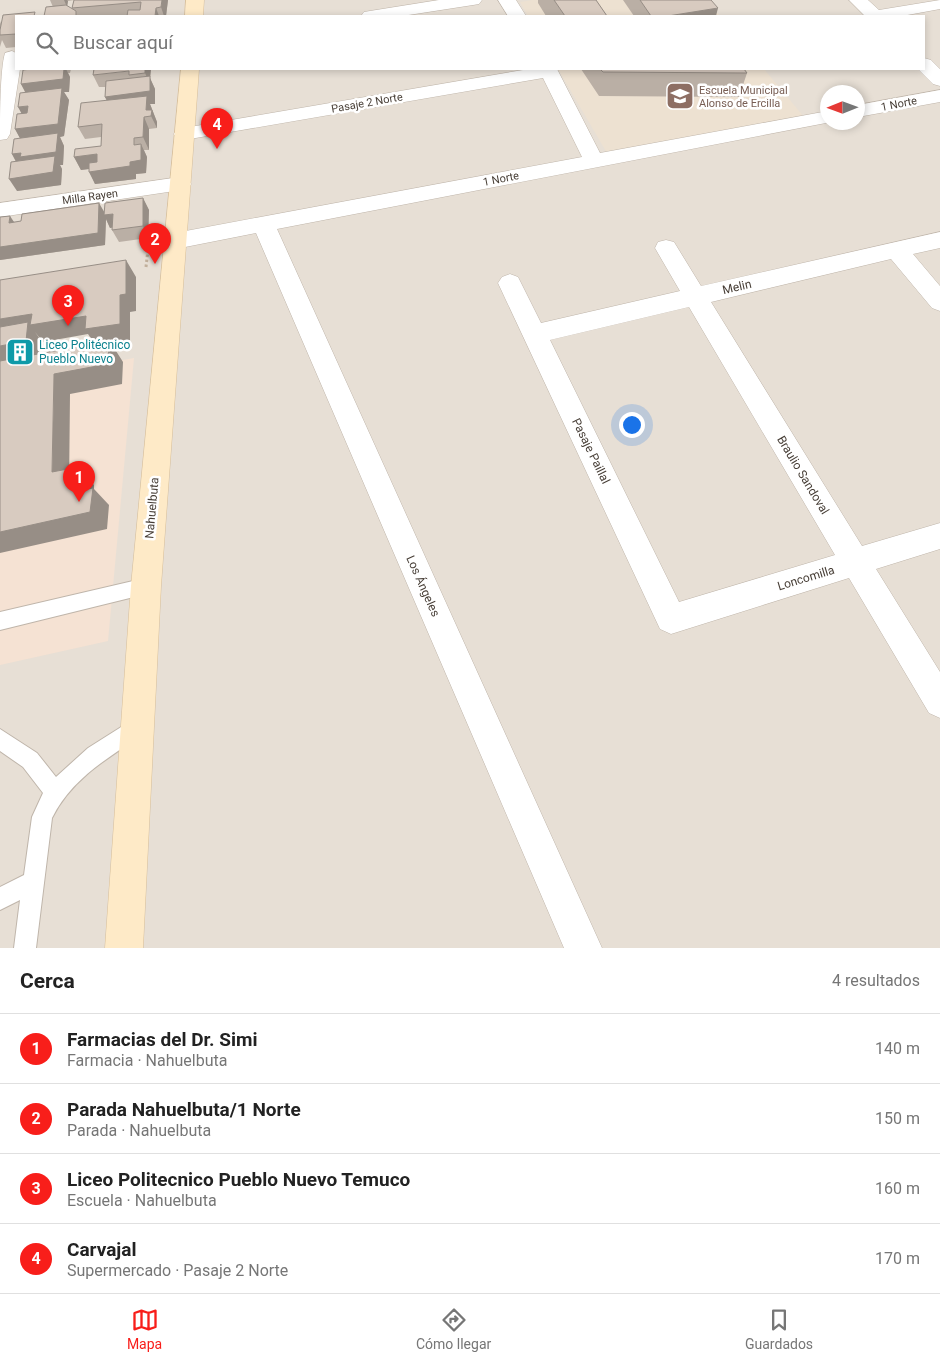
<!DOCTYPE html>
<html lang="es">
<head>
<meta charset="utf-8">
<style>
  :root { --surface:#fff; --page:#f6f6f6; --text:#222; --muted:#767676; --line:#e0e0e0; --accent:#f81e1a }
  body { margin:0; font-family:Roboto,sans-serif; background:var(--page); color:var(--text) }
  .compass { position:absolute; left:820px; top:85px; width:45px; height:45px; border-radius:50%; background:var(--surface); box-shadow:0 2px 8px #0003; rotate:269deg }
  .you { position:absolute; left:631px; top:424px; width:18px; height:18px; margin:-12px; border:4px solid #fff; border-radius:50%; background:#1a73e8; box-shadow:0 0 0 8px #1a73e833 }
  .badge { display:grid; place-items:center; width:32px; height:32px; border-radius:50%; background:var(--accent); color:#fff; font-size:16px; font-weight:700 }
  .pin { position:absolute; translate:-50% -41px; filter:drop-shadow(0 1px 2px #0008) }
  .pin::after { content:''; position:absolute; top:26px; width:18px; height:15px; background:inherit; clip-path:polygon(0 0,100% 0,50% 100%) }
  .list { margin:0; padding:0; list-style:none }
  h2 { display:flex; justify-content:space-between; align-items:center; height:65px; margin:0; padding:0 20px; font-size:21px }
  h2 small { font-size:16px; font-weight:400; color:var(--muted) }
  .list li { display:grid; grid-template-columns:32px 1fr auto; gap:15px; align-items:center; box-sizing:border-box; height:70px; padding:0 20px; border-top:1px solid var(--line) }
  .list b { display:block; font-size:19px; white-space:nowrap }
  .list p { margin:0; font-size:16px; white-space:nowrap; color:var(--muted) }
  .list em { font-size:16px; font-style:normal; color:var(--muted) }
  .icon { flex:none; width:28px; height:28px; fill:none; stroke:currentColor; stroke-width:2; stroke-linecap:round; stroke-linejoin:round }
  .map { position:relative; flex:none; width:940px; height:948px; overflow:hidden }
  .search { position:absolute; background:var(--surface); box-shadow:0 2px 8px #0003; left:15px; right:15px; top:15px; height:55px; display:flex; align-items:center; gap:12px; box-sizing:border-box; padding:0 18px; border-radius:0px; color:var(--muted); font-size:19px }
  .sheet { height:345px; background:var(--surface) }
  nav { display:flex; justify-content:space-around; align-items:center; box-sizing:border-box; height:70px; border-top:1px solid var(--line); background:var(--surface); font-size:14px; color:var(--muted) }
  nav a { display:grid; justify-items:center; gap:2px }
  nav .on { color:var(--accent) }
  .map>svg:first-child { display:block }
  .residential { fill:#e7dfd5; fill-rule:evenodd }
  .commercial { fill:#f5e2d3 }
  .education { fill:#ede1d1 }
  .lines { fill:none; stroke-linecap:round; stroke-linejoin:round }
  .service-casing { stroke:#bfb5aa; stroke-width:2 }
  .minor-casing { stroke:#bfb5aa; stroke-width:1 }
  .secondary-casing { stroke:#d6be9a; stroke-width:1 }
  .path { stroke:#c1af9b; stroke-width:3; stroke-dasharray:2.5 2.5; stroke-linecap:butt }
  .service { fill:#fff; fill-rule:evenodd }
  .minor { fill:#fff; fill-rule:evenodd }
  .secondary { fill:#feeac7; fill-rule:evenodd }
  .wall { fill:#baafa5; fill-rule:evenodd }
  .shaded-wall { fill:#978e86 }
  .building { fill:#d8cbc0; stroke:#978e86 }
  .labels { text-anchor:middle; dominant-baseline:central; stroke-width:5; stroke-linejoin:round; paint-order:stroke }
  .far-education-label { font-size:11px; fill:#785e54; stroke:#fff; text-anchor:start }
  .far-street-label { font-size:11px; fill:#473e36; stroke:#fff }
  .street-label { font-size:12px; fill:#473e36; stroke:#fff }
  .culture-label { font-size:12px; fill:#0d838f; stroke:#fff; text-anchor:start }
</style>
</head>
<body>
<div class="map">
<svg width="940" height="948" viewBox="0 0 940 948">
  <rect width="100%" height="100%" fill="#f3eee7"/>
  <path class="residential" d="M0,0H940V948H0ZM16,16H924V69H16ZM828,92H858V122H828Z"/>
  <path class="commercial" d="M134,358L108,641L0,665V382Z"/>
  <path class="education" d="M533,0H706L720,16H528L520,2Z
    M558,69H764L809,123L611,160Z"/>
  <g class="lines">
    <defs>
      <path id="service" d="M146,578L152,580L155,586L152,592L146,594L0,630V612Z
        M137,717L144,720L147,727L144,734C109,757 71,779 52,818L36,948H14L20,900L0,910V887L24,875L32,817L43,793L23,767L0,751V729L37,753L56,777L88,748Z"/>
      <path id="minor" d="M439,0H482L479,4L473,5L402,16H361L364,12L370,11Z
        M498,0H516L526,16H508Z
        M849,0H868L879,10L940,0V9L902,16H865Z
        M12,51L16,53V69H20L10,134L7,139L0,140C0,120 0,69 5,53Z
        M924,58L931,60L940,69V86L933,84L918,69H924Z
        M529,69H557L600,153L828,111V122H831L277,229L602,948H564L256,233L175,249L167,247L164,241L167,235L175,233L582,157L543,78L184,140L177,139L174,134L177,129L184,128Z
        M940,90V102L858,117V105Z
        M180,177L188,179L191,184L188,189L0,217V203Z
        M940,232V248L913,254L940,286V311L932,308L891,259L711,302L862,546L940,523V549L876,569L940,672V718L929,713L849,578L671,634L660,629L498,283L502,277L510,274L518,277L541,323L680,291L655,248L658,242L666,240L674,242L701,286ZM689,307L835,555L679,602L550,340Z"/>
      <path id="secondary" d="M186,0H204L203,16H185Z
        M181,69H199L161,586L143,948H105L131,586Z"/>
    </defs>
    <use href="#service" class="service-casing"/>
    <use href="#minor" class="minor-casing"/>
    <use href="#secondary" class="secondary-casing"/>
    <path class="path" d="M146,267L148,249"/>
    <use href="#service" class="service"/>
    <use href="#minor" class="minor"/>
    <use href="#secondary" class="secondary"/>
  </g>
  <path class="wall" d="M50,0H168L166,16H44L53,7ZM74,0L72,8V9L67,6L68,1Z
    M538,0H596L607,16H546L538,3Z
    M623,0H711L716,16H634Z
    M16,16V47L6,48L2,40L0,47V21L1,24Z
    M25,69H71L70,73H68L70,77L69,92H64L69,100L64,136L60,137L64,146L63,165H60L62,169L61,185L17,191L16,162L12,154L20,138L15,129L22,113L25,92L21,84Z
    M151,69L150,78L155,89V104H150L157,122V128L149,129V150H144L147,157L146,173L136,174V179L95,184L89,169L81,170L74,157L101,146V137L85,139L78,127L107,100L105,97L106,87H99L93,75Z
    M581,69H744L747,73L739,97L599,96Z
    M143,198L149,210L148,238L119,242L112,230L113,227L110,228L106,219L105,245L0,260V217L15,222L104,212Z"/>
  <path class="shaded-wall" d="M64,0H67L68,1L67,7Z
    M162,0H168L166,16H164L161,7Z
    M156,8L159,16H155Z
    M718,8L716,16H668Z
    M64,69H66L70,77L69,92H64L69,100L64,136L60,137L64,146L63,165H60L62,169L61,185L17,191L9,179L19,167L12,154L22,142L15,129L58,124L28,97L21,84Z
    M145,69H151L150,78L155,89V104H150L157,122V128L151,116L111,109L105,97L150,84L145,73Z
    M28,106L35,119L25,120L18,107Z
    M144,117L149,129V150L143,137Z
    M141,144L147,157L146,173L136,174V179L95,184L89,172L130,162Z
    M97,154L104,167L81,170L74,157Z
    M143,198L149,210L148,238L143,226Z
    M99,203L106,215L113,214L120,226L110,228L106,219L105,245L0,260V247Z
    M10,216L18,228L9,223Z
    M126,260L136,277V311L130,312V340L111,343L123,362L122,384L70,394L69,489L52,472L54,374L96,346L88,334L43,342L35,332L40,339L39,357L0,365V319L120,295Z
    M78,467L94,485V489L109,505L107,529L0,553V532L77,491Z"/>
  <path class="building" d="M74,0H162L161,7L156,8L155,16H127L128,10H140L141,2L72,8Z
    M554,0H596L607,16H565Z
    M640,0H711L718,8L668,16H651Z
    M66,5L76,11V16H44L46,7Z
    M35,12L34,16H16V34L0,35V30L3,15Z
    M31,69H64L63,79L21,84L23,70Z
    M94,69H145V73L129,75V71L93,75Z
    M600,69H744L747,73L603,72Z
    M150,76V91L105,97L106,81Z
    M62,88L58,124L15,129L17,114L27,113L28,106L18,107L20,93Z
    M147,96L146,110H152L151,116L144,117L143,137L134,138V145L141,144V160L130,162V166L89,172V163L97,162V154L74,157L75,149L101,146L102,124L78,127L81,103Z
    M58,133L56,152L20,157L21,153L12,154L14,139Z
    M55,156L53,172L9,179L11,162Z
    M143,198V226L112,230L113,214L104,215L105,203Z
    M99,203L98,233L0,247V217L10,216L9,223L21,221L22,214Z
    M126,260V294L120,295V324L85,329L86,316L30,325L32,314L0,319V280Z
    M28,322L26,341L0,346V327Z
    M109,341L108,364L54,374L52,472L78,467L77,491L93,488L90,512L0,532V361Z"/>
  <defs>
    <symbol id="school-square" viewBox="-11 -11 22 22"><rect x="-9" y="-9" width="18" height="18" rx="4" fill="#8d6e63" stroke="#fff"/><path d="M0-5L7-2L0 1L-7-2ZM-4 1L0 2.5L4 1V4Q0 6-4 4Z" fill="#fff"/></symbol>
    <symbol id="building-square" viewBox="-11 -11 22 22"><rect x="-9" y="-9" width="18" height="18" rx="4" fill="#0f9aa8" stroke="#fff"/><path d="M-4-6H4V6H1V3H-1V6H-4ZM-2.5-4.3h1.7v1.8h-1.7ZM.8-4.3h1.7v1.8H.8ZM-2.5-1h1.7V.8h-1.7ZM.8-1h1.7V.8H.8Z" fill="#fff"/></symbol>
  </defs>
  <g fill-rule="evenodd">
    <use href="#school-square" x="664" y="80" width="32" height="32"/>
    <use href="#building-square" x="4" y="336" width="32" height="32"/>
  </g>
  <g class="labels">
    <g class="far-education-label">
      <text x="699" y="90">Escuela Municipal<tspan x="699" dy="13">Alonso de Ercilla</tspan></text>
    </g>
    <g class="far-street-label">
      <text transform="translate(367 103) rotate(-10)">Pasaje 2 Norte</text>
      <text transform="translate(899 104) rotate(-11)">1 Norte</text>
      <text transform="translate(501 179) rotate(-11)">1 Norte</text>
      <text transform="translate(90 197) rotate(-8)">Milla Rayen</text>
    </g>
    <g class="street-label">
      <text transform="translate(737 287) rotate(-13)">Melin</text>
      <text transform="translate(591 451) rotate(64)">Pasaje Paillal</text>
      <text transform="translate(803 475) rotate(59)">Braulio Sandoval</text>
      <text transform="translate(152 508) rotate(-85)">Nahuelbuta</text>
      <text transform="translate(806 578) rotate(-17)">Loncomilla</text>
      <text transform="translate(423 586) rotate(66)">Los Ángeles</text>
    </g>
    <g class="culture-label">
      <text x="39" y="345">Liceo Politécnico<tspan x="39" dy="14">Pueblo Nuevo</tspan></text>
    </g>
  </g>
</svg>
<svg class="compass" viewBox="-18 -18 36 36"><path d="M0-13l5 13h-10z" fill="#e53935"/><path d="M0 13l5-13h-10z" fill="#767676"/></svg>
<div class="you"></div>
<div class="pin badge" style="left:79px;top:502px">1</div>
<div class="pin badge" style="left:155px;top:264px">2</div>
<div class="pin badge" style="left:68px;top:326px">3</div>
<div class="pin badge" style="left:217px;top:149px">4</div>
<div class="search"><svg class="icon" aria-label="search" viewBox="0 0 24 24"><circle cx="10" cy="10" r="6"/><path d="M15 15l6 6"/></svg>Buscar aquí</div>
</div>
<section class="sheet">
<h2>Cerca<small>4 resultados</small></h2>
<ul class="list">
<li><span class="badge">1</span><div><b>Farmacias del Dr. Simi</b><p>Farmacia · Nahuelbuta</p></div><em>140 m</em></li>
<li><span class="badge">2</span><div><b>Parada Nahuelbuta/1 Norte</b><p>Parada · Nahuelbuta</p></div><em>150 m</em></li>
<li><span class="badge">3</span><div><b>Liceo Politecnico Pueblo Nuevo Temuco</b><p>Escuela · Nahuelbuta</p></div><em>160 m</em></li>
<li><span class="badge">4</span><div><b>Carvajal</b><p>Supermercado · Pasaje 2 Norte</p></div><em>170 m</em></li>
</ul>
</section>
<nav>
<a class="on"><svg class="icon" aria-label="map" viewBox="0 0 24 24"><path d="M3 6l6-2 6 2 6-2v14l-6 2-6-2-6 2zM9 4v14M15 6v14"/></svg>Mapa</a>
<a><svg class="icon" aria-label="directions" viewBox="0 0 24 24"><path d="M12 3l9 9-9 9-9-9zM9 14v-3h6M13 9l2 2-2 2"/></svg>Cómo llegar</a>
<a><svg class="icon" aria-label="saved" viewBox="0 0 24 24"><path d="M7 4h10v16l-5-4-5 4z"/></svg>Guardados</a>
</nav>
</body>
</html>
